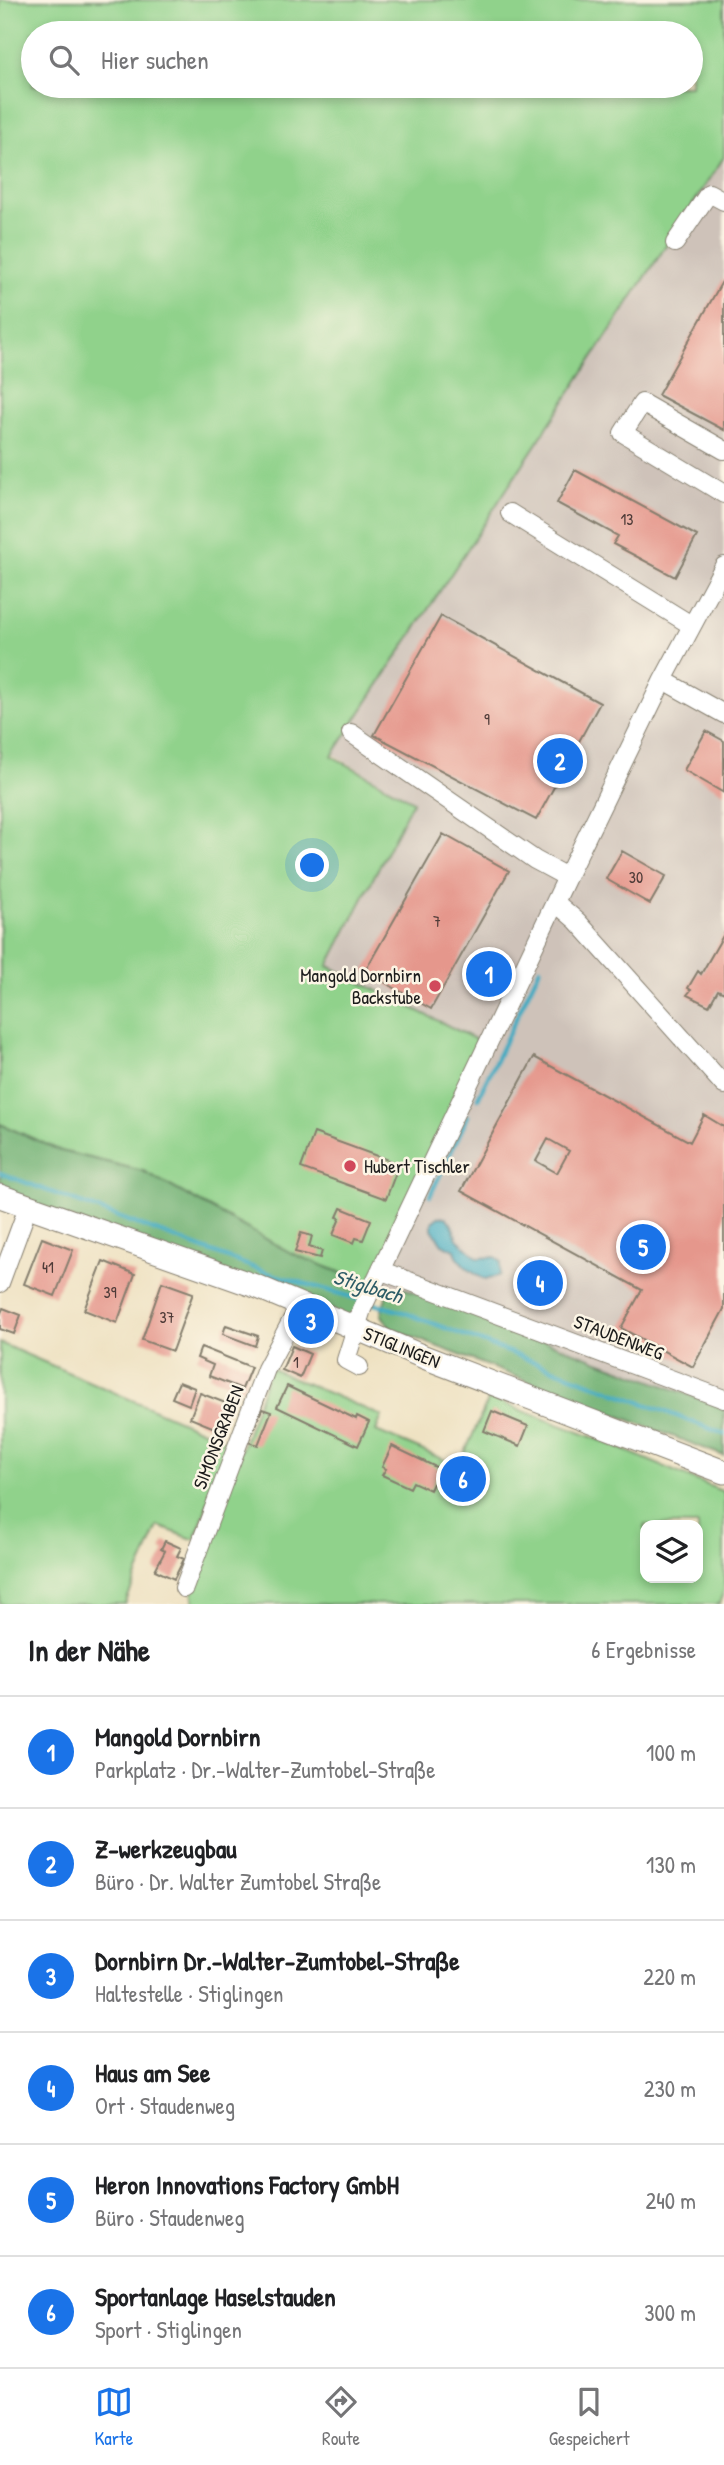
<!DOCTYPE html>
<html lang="de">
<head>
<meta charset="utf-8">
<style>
  :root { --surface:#fff; --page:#f2f2f2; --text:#202124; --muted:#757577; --line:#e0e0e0; --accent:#1a73e8 }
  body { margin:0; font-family:"Patrick Hand",sans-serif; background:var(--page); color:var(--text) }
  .controls { position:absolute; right:21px; bottom:21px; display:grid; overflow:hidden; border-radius:14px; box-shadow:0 4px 10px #0003 }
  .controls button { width:63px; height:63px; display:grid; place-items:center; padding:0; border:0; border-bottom:2px solid var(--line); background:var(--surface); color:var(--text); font:35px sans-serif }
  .you { position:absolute; left:313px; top:866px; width:24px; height:24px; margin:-18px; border:5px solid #fff; border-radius:50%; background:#1a73e8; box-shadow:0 0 0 10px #1a73e833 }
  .badge { display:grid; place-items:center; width:46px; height:46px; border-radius:50%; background:var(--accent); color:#fff; font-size:23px; font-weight:700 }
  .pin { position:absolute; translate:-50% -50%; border:4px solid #fff; box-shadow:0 2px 7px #0006 }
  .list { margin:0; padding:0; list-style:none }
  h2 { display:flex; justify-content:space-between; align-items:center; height:91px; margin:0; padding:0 28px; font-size:30px }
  h2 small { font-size:23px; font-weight:400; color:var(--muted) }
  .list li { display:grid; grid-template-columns:46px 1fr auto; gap:21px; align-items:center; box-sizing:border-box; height:112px; padding:0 28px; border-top:2px solid var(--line) }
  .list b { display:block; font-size:26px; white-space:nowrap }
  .list p { margin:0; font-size:23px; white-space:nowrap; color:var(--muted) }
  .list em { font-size:23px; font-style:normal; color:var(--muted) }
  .icon { flex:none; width:38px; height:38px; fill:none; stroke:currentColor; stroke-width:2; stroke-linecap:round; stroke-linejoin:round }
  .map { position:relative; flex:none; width:724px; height:1604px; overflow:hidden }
  .search { position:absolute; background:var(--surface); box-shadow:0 4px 10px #0003; left:21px; right:21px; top:21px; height:77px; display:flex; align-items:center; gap:18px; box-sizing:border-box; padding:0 24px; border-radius:38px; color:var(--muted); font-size:26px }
  .sheet { height:763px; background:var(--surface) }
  nav { display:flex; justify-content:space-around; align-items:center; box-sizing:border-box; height:98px; border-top:2px solid var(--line); background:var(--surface); font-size:19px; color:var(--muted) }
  nav a { display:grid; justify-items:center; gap:4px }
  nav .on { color:var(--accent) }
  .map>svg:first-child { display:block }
  .industrial { fill:#cec2b9 }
  .green { fill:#90d28b; stroke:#567754; stroke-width:2; fill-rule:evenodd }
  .forest { fill:#74b477; stroke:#48684a; stroke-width:2 }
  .water { fill:#41aac1; stroke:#2e636e; stroke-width:2 }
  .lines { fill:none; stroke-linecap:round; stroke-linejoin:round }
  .stream { stroke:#41aac1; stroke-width:4.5 }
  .building { fill:#e5978c; fill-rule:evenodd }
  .minor-casing { stroke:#857e6e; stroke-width:20 }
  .major-casing { stroke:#857e6e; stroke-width:25 }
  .minor { stroke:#fff; stroke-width:18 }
  .major { stroke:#fff; stroke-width:23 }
  .poi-dot { fill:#d1495b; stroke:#fcf5e5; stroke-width:2.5 }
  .labels { text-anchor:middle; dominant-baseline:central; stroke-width:5; stroke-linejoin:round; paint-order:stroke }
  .number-label { font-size:16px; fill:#4e3b38 }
  .poi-label { font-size:19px; fill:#1c1c1c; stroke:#fcf5e5; text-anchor:end }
  .street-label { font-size:19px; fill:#1c1c1c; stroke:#fcf5e5 }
  .water-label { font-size:21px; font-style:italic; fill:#2d5c66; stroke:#fcf5e5 }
</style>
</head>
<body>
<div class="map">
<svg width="724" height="1604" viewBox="0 0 724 1604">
  <rect width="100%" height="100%" fill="#fcf5e5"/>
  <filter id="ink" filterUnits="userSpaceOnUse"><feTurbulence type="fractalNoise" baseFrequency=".0143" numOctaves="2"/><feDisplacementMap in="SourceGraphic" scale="14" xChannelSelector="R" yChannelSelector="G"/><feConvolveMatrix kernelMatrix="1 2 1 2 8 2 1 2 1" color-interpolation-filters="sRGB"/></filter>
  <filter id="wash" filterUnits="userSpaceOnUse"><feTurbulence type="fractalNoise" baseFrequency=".00686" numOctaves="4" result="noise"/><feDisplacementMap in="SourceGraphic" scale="28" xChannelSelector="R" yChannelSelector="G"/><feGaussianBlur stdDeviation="1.57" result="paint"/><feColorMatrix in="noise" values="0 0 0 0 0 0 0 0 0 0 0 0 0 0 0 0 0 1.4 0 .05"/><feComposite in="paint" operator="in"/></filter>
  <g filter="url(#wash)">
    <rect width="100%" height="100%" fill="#eee1c1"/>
    <path class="industrial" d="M724,157V1414L373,1285L328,966L413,802L333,754Z"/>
    <path class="green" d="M0,0H724V157L332,756L413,801L328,966L487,1045L373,1285L293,1254L143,1171L61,1151L0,1124ZM33,33H691V86H33Z
      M0,1343L229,1442L195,1540L158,1526L125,1604H0Z
      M270,1368L382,1416L376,1431L459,1466L489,1398L605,1442L724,1492V1590L719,1604H194L192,1589ZM645,1525H698V1578H645Z"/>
    <path class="forest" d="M0,1124L61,1151L143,1171L293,1254L373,1285L355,1326L0,1192Z
      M406,1289L724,1408V1456L391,1329L381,1314L388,1290Z"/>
    <path class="water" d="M438,1217H446L452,1225L457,1239L478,1258L496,1257L501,1262L500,1275L486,1280C474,1274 458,1264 455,1250L442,1244L432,1229V1222Z"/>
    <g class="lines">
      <path class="stream" d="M478,1098L540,968
        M0,1173L271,1274L362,1300
        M430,1196L468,1116
        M371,1303L403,1312L724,1434"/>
    </g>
    <g id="blocks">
      <path class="building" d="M724,278V430L658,395Z
        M575,470L697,536L675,577L613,544L618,536L557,503Z
        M441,616L600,703L536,820L374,735Z
        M706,731L724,741V793L684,770Z
        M443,834L509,871L431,1009L365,971Z
        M622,851L666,876L650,904L606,879Z
        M724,934V993L718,990L709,1006L687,995L691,990L688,988L698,971L701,974Z
        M534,1057L690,1142L704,1115L724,1127V1309L693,1367L621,1328L642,1290L461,1191ZM548,1139L569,1151L557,1173L536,1161Z
        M314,1133L399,1164L386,1199L301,1168Z
        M341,1208L371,1220L363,1240L356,1238L354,1243L333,1235L340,1218L337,1217Z
        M301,1233L312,1236L309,1247L322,1251L320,1258L295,1252Z
        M42,1238L73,1250L55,1296L24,1284Z
        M103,1261L135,1274L117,1323L84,1310Z
        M527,1264L562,1277L552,1303L517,1290Z
        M162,1282L193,1293L172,1351L142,1340Z
        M3,1308L21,1315L14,1334L0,1329V1315Z
        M226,1325L258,1336L255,1346L223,1334Z
        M292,1346L310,1354L300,1378L282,1370Z
        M201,1347L251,1367L242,1389L209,1376L213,1365L197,1358Z
        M179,1382L195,1388L189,1405L172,1398Z
        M287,1386L356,1419L357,1416L369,1422L358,1446L277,1407Z
        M200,1393L228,1404L217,1429L190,1418Z
        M262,1409L271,1412L258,1445L248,1442Z
        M492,1411L528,1426L520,1446L484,1431Z
        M392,1446L440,1469L430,1490L413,1482L410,1488L382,1475L386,1469L382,1467Z
        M165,1541L181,1548L177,1556L184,1559L174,1579L155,1570L165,1551L161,1549Z"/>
    </g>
  </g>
  <g filter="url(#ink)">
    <use href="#blocks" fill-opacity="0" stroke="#857e6e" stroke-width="2"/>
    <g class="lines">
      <defs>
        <path id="minor" d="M675,243L709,193L724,201
          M724,450L642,403L623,433L724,494
          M510,513L691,625
          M663,680L724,714
          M351,733L535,860L561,874L568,875
          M556,903L577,921L724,1085
          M382,1271L724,1399
          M0,1283L28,1207
          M359,1367L346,1360L362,1309L568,875L663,680L724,566
          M184,1588L266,1369L300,1305"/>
        <path id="major" d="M0,1196L258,1287L424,1357L724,1472"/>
      </defs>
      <use href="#minor" class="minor-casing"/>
      <use href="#major" class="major-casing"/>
      <use href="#minor" class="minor"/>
      <use href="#major" class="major"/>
    </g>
  </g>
  <g class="poi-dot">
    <circle cx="435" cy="986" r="7"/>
    <circle cx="350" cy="1166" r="7"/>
  </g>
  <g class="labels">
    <g class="number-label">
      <text x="627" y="519">13</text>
      <text x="487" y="719">9</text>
      <text x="636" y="877">30</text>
      <text x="437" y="921">7</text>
      <text x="48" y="1267">41</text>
      <text x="110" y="1292">39</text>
      <text x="167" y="1317">37</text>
      <text x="296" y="1362">1</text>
    </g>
    <g class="poi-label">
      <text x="421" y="975">Mangold Dornbirn<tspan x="421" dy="22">Backstube</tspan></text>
      <text x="364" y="1166" text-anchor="start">Hubert Tischler</text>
    </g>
    <g class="street-label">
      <text transform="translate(619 1337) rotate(21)">STAUDENWEG</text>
      <text transform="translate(402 1347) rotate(22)">STIGLINGEN</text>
      <text transform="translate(218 1437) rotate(-69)">SIMONSGRABEN</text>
    </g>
    <g class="water-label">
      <text transform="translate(368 1286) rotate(17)">Stiglbach</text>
    </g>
  </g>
</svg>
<div class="controls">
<button><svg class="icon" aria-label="layers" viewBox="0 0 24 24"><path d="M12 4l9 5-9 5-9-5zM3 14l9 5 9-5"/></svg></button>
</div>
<div class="you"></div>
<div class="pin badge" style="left:489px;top:974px">1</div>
<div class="pin badge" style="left:560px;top:761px">2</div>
<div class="pin badge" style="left:311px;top:1321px">3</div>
<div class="pin badge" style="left:540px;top:1283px">4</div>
<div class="pin badge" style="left:643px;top:1247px">5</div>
<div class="pin badge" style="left:463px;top:1479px">6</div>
<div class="search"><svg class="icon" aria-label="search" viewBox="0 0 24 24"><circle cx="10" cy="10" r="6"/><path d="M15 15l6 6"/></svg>Hier suchen</div>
</div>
<section class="sheet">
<h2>In der Nähe<small>6 Ergebnisse</small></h2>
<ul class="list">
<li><span class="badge">1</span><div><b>Mangold Dornbirn</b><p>Parkplatz · Dr.-Walter-Zumtobel-Straße</p></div><em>100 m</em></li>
<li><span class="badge">2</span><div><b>Z-werkzeugbau</b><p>Büro · Dr. Walter Zumtobel Straße</p></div><em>130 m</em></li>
<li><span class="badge">3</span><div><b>Dornbirn Dr.-Walter-Zumtobel-Straße</b><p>Haltestelle · Stiglingen</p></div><em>220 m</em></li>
<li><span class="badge">4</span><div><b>Haus am See</b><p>Ort · Staudenweg</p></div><em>230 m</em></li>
<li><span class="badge">5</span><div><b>Heron Innovations Factory GmbH</b><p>Büro · Staudenweg</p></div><em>240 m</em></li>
<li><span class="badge">6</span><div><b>Sportanlage Haselstauden</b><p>Sport · Stiglingen</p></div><em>300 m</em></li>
</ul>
</section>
<nav>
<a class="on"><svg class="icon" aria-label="map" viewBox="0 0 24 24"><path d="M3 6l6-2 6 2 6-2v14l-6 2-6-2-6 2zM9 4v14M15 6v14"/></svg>Karte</a>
<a><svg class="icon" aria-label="directions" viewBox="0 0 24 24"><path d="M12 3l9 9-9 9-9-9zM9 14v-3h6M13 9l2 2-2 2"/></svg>Route</a>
<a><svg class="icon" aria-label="saved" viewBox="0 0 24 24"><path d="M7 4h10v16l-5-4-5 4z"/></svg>Gespeichert</a>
</nav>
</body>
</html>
